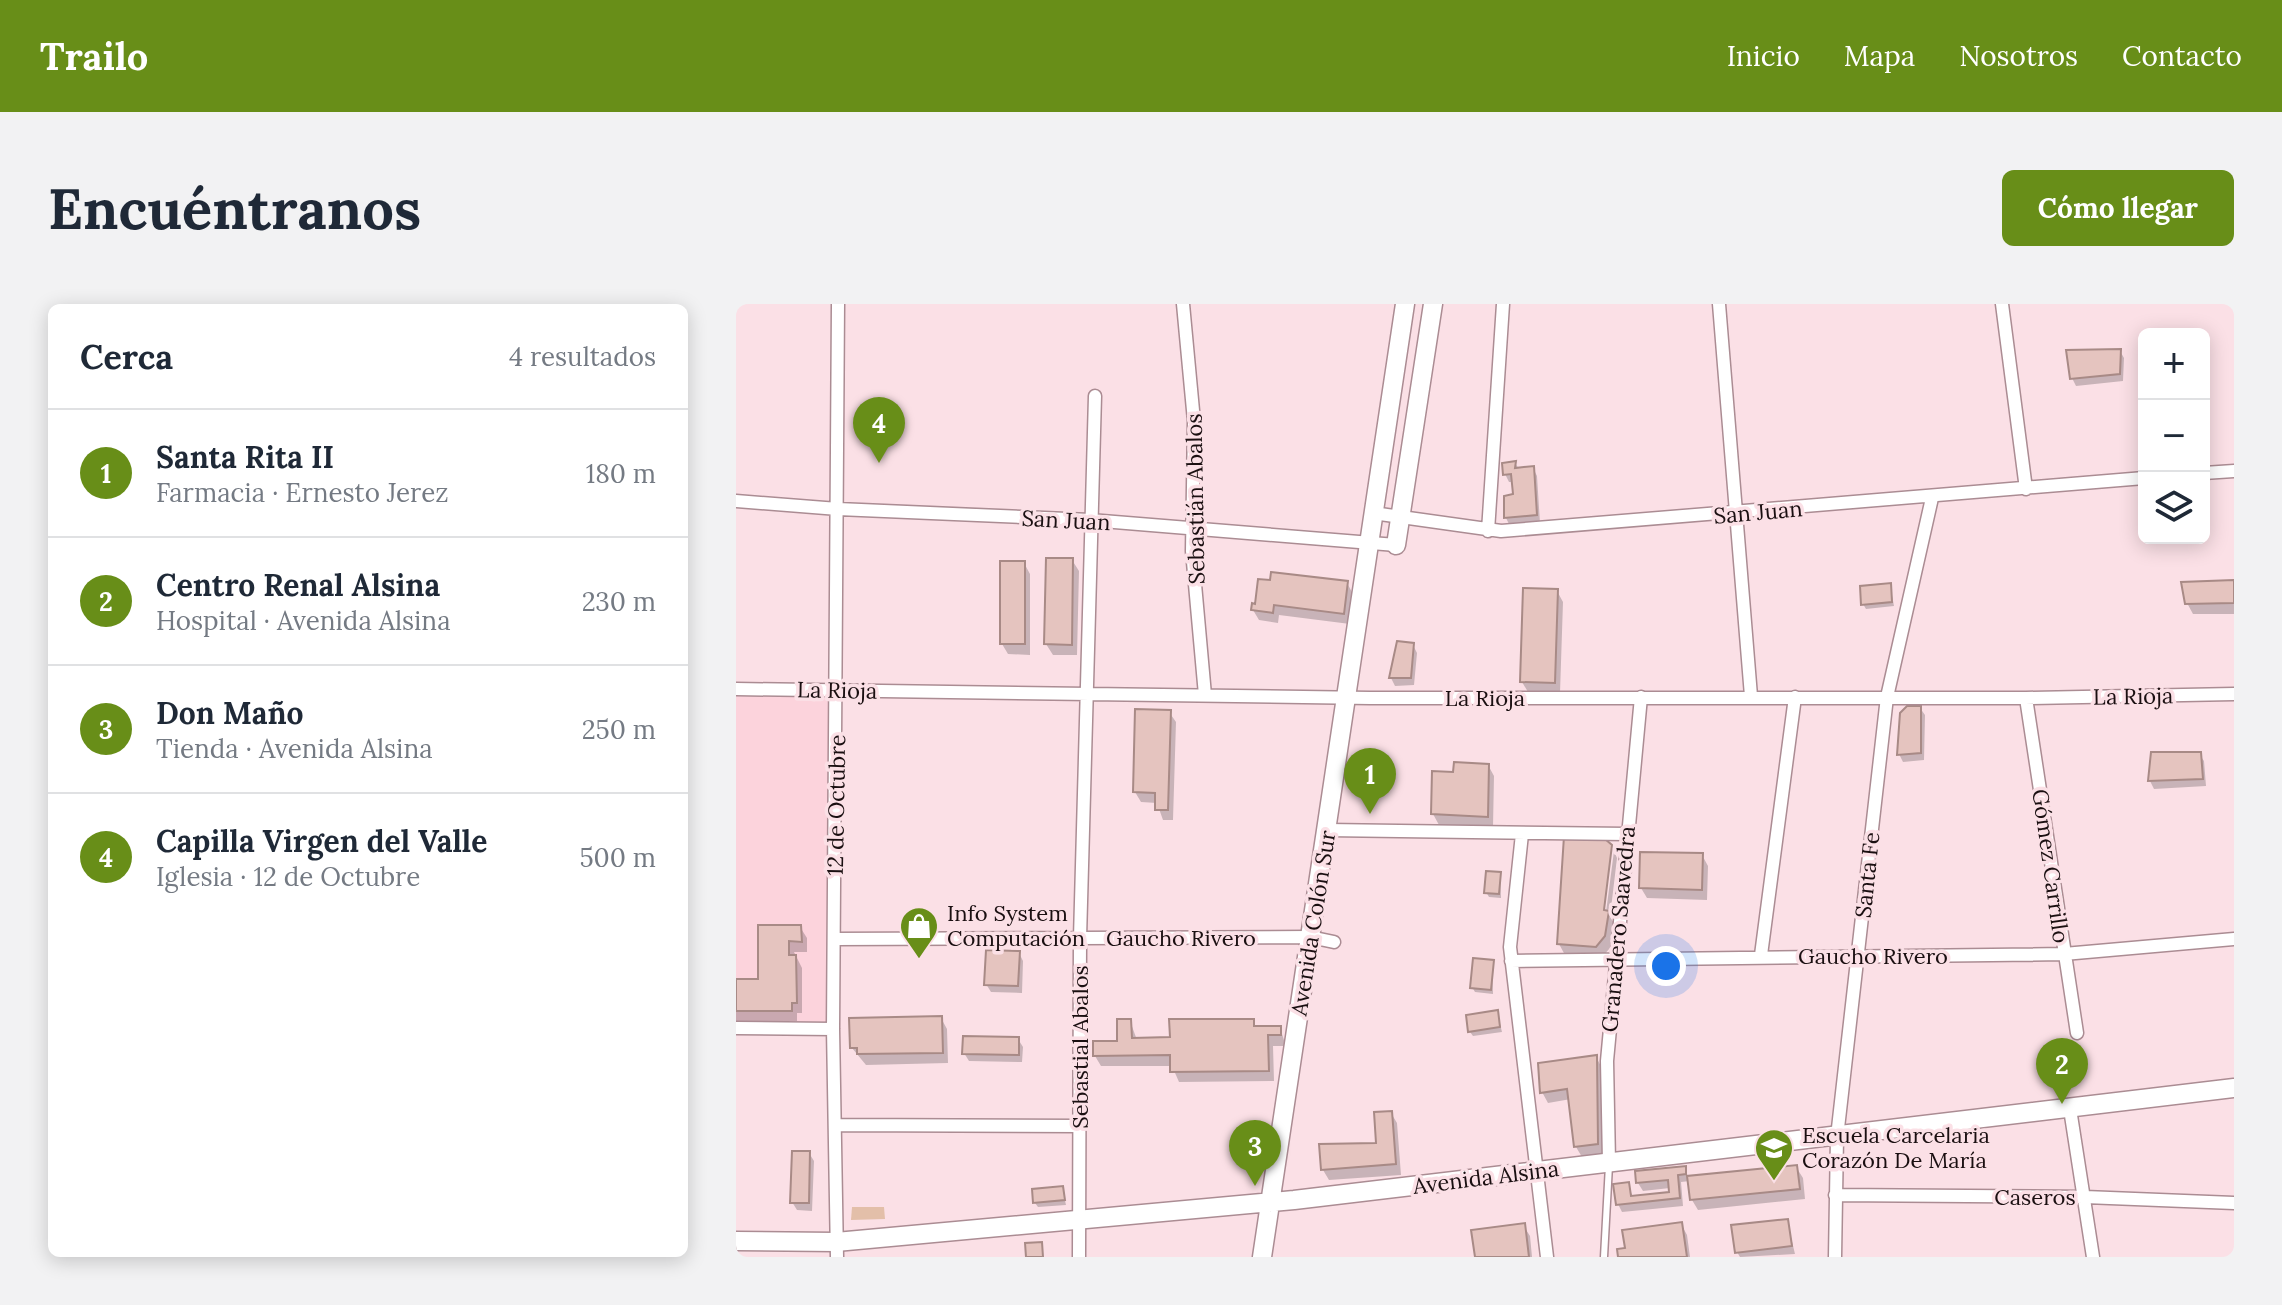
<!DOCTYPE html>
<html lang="es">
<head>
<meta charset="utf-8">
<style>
  :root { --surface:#fff; --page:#f2f2f3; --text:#1f2937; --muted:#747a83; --line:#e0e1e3; --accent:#688e18 }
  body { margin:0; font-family:Lora,serif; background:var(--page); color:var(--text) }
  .controls { position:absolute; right:24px; top:24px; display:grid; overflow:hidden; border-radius:12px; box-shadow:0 4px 20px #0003 }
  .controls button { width:72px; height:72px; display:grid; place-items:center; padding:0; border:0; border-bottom:2px solid var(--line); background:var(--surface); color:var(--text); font:40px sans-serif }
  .you { position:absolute; left:930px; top:662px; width:28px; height:28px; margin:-20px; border:6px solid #fff; border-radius:50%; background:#1a73e8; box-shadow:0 0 0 12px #1a73e833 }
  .badge { display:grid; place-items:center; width:52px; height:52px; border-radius:50%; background:var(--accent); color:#fff; font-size:26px; font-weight:700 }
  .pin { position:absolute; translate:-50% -66px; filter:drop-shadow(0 2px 4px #0008) }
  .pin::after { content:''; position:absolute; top:42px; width:28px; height:24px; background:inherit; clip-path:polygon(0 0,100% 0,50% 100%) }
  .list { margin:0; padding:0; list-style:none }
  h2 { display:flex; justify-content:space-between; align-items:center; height:104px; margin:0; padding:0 32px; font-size:34px }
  h2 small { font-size:26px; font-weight:400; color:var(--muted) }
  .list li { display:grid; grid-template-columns:52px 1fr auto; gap:24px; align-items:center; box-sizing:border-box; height:128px; padding:0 32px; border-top:2px solid var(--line) }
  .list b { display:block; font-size:30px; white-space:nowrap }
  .list p { margin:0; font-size:26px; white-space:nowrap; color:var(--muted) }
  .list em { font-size:26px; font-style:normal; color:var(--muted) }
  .icon { flex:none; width:44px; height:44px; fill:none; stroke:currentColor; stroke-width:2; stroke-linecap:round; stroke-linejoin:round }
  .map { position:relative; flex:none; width:1498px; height:953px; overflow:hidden; border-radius:12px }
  header { display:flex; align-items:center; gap:48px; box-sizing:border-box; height:112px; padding:0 40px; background:var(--accent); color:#fff }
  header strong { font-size:38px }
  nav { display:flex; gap:44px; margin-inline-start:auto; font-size:28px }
  .intro { display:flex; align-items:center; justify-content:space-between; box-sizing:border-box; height:192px; padding:0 48px }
  h1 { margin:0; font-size:56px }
  .button { padding:20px 36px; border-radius:12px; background:var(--accent); color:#fff; font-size:28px; font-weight:700 }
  main { display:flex; gap:48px; padding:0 48px }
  aside { flex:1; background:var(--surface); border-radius:12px; box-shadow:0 4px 20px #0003 }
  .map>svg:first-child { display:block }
  .built { fill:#fcd3dc }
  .green { fill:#e3bfa9 }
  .shadow { fill:#0003 }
  .building { fill:#e5c4bf; stroke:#a88a86; stroke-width:2 }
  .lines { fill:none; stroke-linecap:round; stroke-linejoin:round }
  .service-casing { stroke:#ab8c93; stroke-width:9 }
  .minor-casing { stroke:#ab8c93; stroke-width:15 }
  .secondary-casing { stroke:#ab8c93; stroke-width:21 }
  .service { stroke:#fff; stroke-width:6 }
  .minor { stroke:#fff; stroke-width:12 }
  .secondary { stroke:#fff; stroke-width:18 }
  .labels { text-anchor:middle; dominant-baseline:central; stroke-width:7; stroke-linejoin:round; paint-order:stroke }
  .street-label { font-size:22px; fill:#1a0f11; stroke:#fbe0e6 }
  .poi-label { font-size:22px; fill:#1a0f11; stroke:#fbe0e6; text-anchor:start }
</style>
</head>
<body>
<header>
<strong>Trailo</strong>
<nav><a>Inicio</a><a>Mapa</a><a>Nosotros</a><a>Contacto</a></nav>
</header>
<div class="intro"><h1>Encuéntranos</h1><a class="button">Cómo llegar</a></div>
<main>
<aside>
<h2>Cerca<small>4 resultados</small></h2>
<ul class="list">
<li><span class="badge">1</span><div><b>Santa Rita II</b><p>Farmacia · Ernesto Jerez</p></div><em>180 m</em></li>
<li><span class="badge">2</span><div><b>Centro Renal Alsina</b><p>Hospital · Avenida Alsina</p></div><em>230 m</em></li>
<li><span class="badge">3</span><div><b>Don Maño</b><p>Tienda · Avenida Alsina</p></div><em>250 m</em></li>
<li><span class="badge">4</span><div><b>Capilla Virgen del Valle</b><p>Iglesia · 12 de Octubre</p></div><em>500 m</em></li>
</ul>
</aside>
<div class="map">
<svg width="1498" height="953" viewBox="0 0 1498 953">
  <rect width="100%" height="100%" fill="#fbe0e6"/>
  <path class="built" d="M0,384L101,385L97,725L0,724Z"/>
  <path class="green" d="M116,903H148L149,915L115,916Z"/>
  <path class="shadow" d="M1384,47L1388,54L1387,77L1340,82L1336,74Z
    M779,159L783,165L797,164L801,172L804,219L774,222L770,214V194L779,192L778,178H773L769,170Z
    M336,256L343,267L341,351H317L310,340Z
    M288,259L294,270V351L272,350L266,340Z
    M1498,278V310H1457L1451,299Z
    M611,279L617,290L614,320L543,311L542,319L523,316L517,306Z
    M1154,281L1158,302L1130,305L1127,300Z
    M821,287L827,298L824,389L792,388L786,378Z
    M662,339L677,341L681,349L678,381L659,382L655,374Z
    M1184,404L1189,411L1188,456L1167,458L1163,450Z
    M433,408L440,418L437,516H427L421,499L405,498L399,488Z
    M1417,450H1463L1468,457L1470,482L1418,485L1414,477Z
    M752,461L758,472L757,523L703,521L697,510L719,470Z
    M875,542L865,616H869L878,547L881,554L874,613L878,619L874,644L866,653L829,651L823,640Z
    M966,551L972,562L971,596L911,594L905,584Z
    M764,570L765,594L753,593L750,588Z
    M24,623H64L71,634V648H58L66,664V709H61V717H0V677H24Z
    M283,649L287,657L286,689L255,688L250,680Z
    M756,658L757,690L739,688L736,683Z
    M761,708L766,728L737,732L734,728Z
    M205,714L211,725L212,759L130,761L116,744Z
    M394,717L401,736L436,735L516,717L521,724H544L550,742H537L538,777L443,778L436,762H365L359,752L383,739Z
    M282,735L287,743L286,758L233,757L228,749Z
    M860,753L866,764L867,851L846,853L840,843L835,795L812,799L806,788Z
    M655,809L661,819L665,871L593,876L587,866L642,841Z
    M73,849L78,857L76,907L61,906L56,898Z
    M1060,863L1067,874L1069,895L962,906L956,896L954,877L945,878L947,902L886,908L882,900L892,880L897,894L935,890L934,884L907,887L902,879L948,864L953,874Z
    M326,884L330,901L302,903L299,899Z
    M1051,917L1059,950L1004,953L1001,948Z
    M945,920L951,931L954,953H884Z
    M787,921L794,932L796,953H741Z"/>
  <path class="building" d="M1385,45L1384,70L1334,75L1330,46Z
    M780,157L779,164L798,162L801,211L768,214V192L777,190L775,170L767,171L766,159Z
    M310,254H337L336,341L308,340Z
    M264,257H289V340H264Z
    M535,268L612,277L608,310L538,301L537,309L515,306L516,299L519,300L522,275L534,276Z
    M1498,276V299L1449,300L1445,278Z
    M1155,279L1156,298L1125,301L1124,282Z
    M787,284L822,285L819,379L784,378Z
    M661,337L678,339L675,374H653Z
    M1171,402H1185V449L1161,451L1164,409Z
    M399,405L435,406L432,506H419V489L397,488Z
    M1415,448H1465L1467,475L1412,477Z
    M718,458L753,460L752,513L695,510L696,467L717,468Z
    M828,532L869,535L876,541L868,606L873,607L869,632L860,643L821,640Z
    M904,548L967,549L966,586L903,584Z
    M750,567L765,568L763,590L748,589Z
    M22,621H65L66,638L53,637V651H60L61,699H56V707H0V675H22Z
    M250,646L284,647L282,682L248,681Z
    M737,654L758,656L755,686L734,684Z
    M762,706L764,723L732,728L730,711Z
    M206,712L207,749L121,750V744H114L113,714Z
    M381,715H395L396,734L434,733L433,715H518V722H545V731H532L533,767L434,768V751L357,752V737H381Z
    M227,732L283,733V751L226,750Z
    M861,751L862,840L838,843L831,785L804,789L802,759Z
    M656,807L660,860L585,866L583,840L640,839L638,808Z
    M56,847H74L73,899H54Z
    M1061,861L1064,885L954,896L951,872Z
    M950,862V870L942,871L944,894L880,901L877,880L893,878L895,892L933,888L932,876L900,879L899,867Z
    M327,882L329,896L297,899L296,885Z
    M1052,915L1056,942L999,949L995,921Z
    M946,918L951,953H882L881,945L889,944L886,926Z
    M789,919L793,953H739L735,926Z
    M306,938L307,953H290L289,939Z"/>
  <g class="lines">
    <defs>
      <path id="service" d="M868,953L873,861"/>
      <path id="minor" d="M447,0L458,117L456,247L469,391
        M983,0L1015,392
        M1266,0L1290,185
        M1468,169L1498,167
        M0,197L102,205L354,216L660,241
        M637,209L765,227L1408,174
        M752,227L767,0
        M0,385L634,394H1290L1498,390
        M1290,394L1341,729
        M591,526L891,530
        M786,530L774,643L811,953
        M98,635L574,633L598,638
        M1025,651L1059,393
        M775,657L1328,650L1498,635
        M0,724L97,725
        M1334,805L1357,953
        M99,821L344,822
        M873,858L871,757L905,393
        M1099,891L1349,893L1498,899
        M101,953L97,725L102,0
        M343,953L344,634L359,92
        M1099,953L1101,833L1151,393L1196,194"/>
      <path id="secondary" d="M660,241L697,0
        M0,937L100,938L558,896L1498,784
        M526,953L669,0"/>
    </defs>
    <use href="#service" class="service-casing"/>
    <use href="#minor" class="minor-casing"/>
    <use href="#secondary" class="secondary-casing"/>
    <use href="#service" class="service"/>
    <use href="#minor" class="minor"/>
    <use href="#secondary" class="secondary"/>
  </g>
  <defs>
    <symbol id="shop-pin" viewBox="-11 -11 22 30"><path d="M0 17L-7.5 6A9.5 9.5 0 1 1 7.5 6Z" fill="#688e18" stroke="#fbe0e6"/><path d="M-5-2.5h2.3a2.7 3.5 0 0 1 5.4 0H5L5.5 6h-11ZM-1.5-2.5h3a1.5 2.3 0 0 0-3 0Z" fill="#fff"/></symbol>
    <symbol id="school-pin" viewBox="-11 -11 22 30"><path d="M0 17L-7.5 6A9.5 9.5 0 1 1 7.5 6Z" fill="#688e18" stroke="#fbe0e6"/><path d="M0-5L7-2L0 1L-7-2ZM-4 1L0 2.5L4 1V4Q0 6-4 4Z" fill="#fff"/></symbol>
  </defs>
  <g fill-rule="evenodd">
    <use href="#shop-pin" x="161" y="600" width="44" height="60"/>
    <use href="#school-pin" x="1016" y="822" width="44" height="60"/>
  </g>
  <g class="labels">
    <g class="street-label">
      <text transform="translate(459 195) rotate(-91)">Sebastián Abalos</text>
      <text transform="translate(1022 208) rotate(-5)">San Juan</text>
      <text transform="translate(330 216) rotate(3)">San Juan</text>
      <text transform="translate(101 386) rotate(1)">La Rioja</text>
      <text transform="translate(1397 392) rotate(-1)">La Rioja</text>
      <text x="749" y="394">La Rioja</text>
      <text transform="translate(100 501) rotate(-89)">12 de Octubre</text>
      <text transform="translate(1315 562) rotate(82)">Gómez Carrillo</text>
      <text transform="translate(1131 571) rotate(-84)">Santa Fe</text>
      <text transform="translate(577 619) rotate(-81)">Avenida Colón Sur</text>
      <text transform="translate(882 625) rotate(-85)">Granadero Saavedra</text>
      <text x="445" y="634">Gaucho Rivero</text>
      <text x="1137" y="652">Gaucho Rivero</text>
      <text transform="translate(344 743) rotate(-90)">Sebastial Abalos</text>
      <text transform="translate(750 873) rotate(-7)">Avenida Alsina</text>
      <text x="1299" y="893">Caseros</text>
    </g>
    <g class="poi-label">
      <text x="211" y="609">Info System<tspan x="211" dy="25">Computación</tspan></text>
      <text x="1066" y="831">Escuela Carcelaria<tspan x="1066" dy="25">Corazón De María</tspan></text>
    </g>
  </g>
</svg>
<div class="controls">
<button>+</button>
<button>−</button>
<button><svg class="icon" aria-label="layers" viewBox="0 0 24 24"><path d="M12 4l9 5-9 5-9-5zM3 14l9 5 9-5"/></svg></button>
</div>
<div class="you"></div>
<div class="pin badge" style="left:634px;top:510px">1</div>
<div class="pin badge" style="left:1326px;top:800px">2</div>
<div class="pin badge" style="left:519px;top:882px">3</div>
<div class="pin badge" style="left:143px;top:159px">4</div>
</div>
</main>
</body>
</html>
